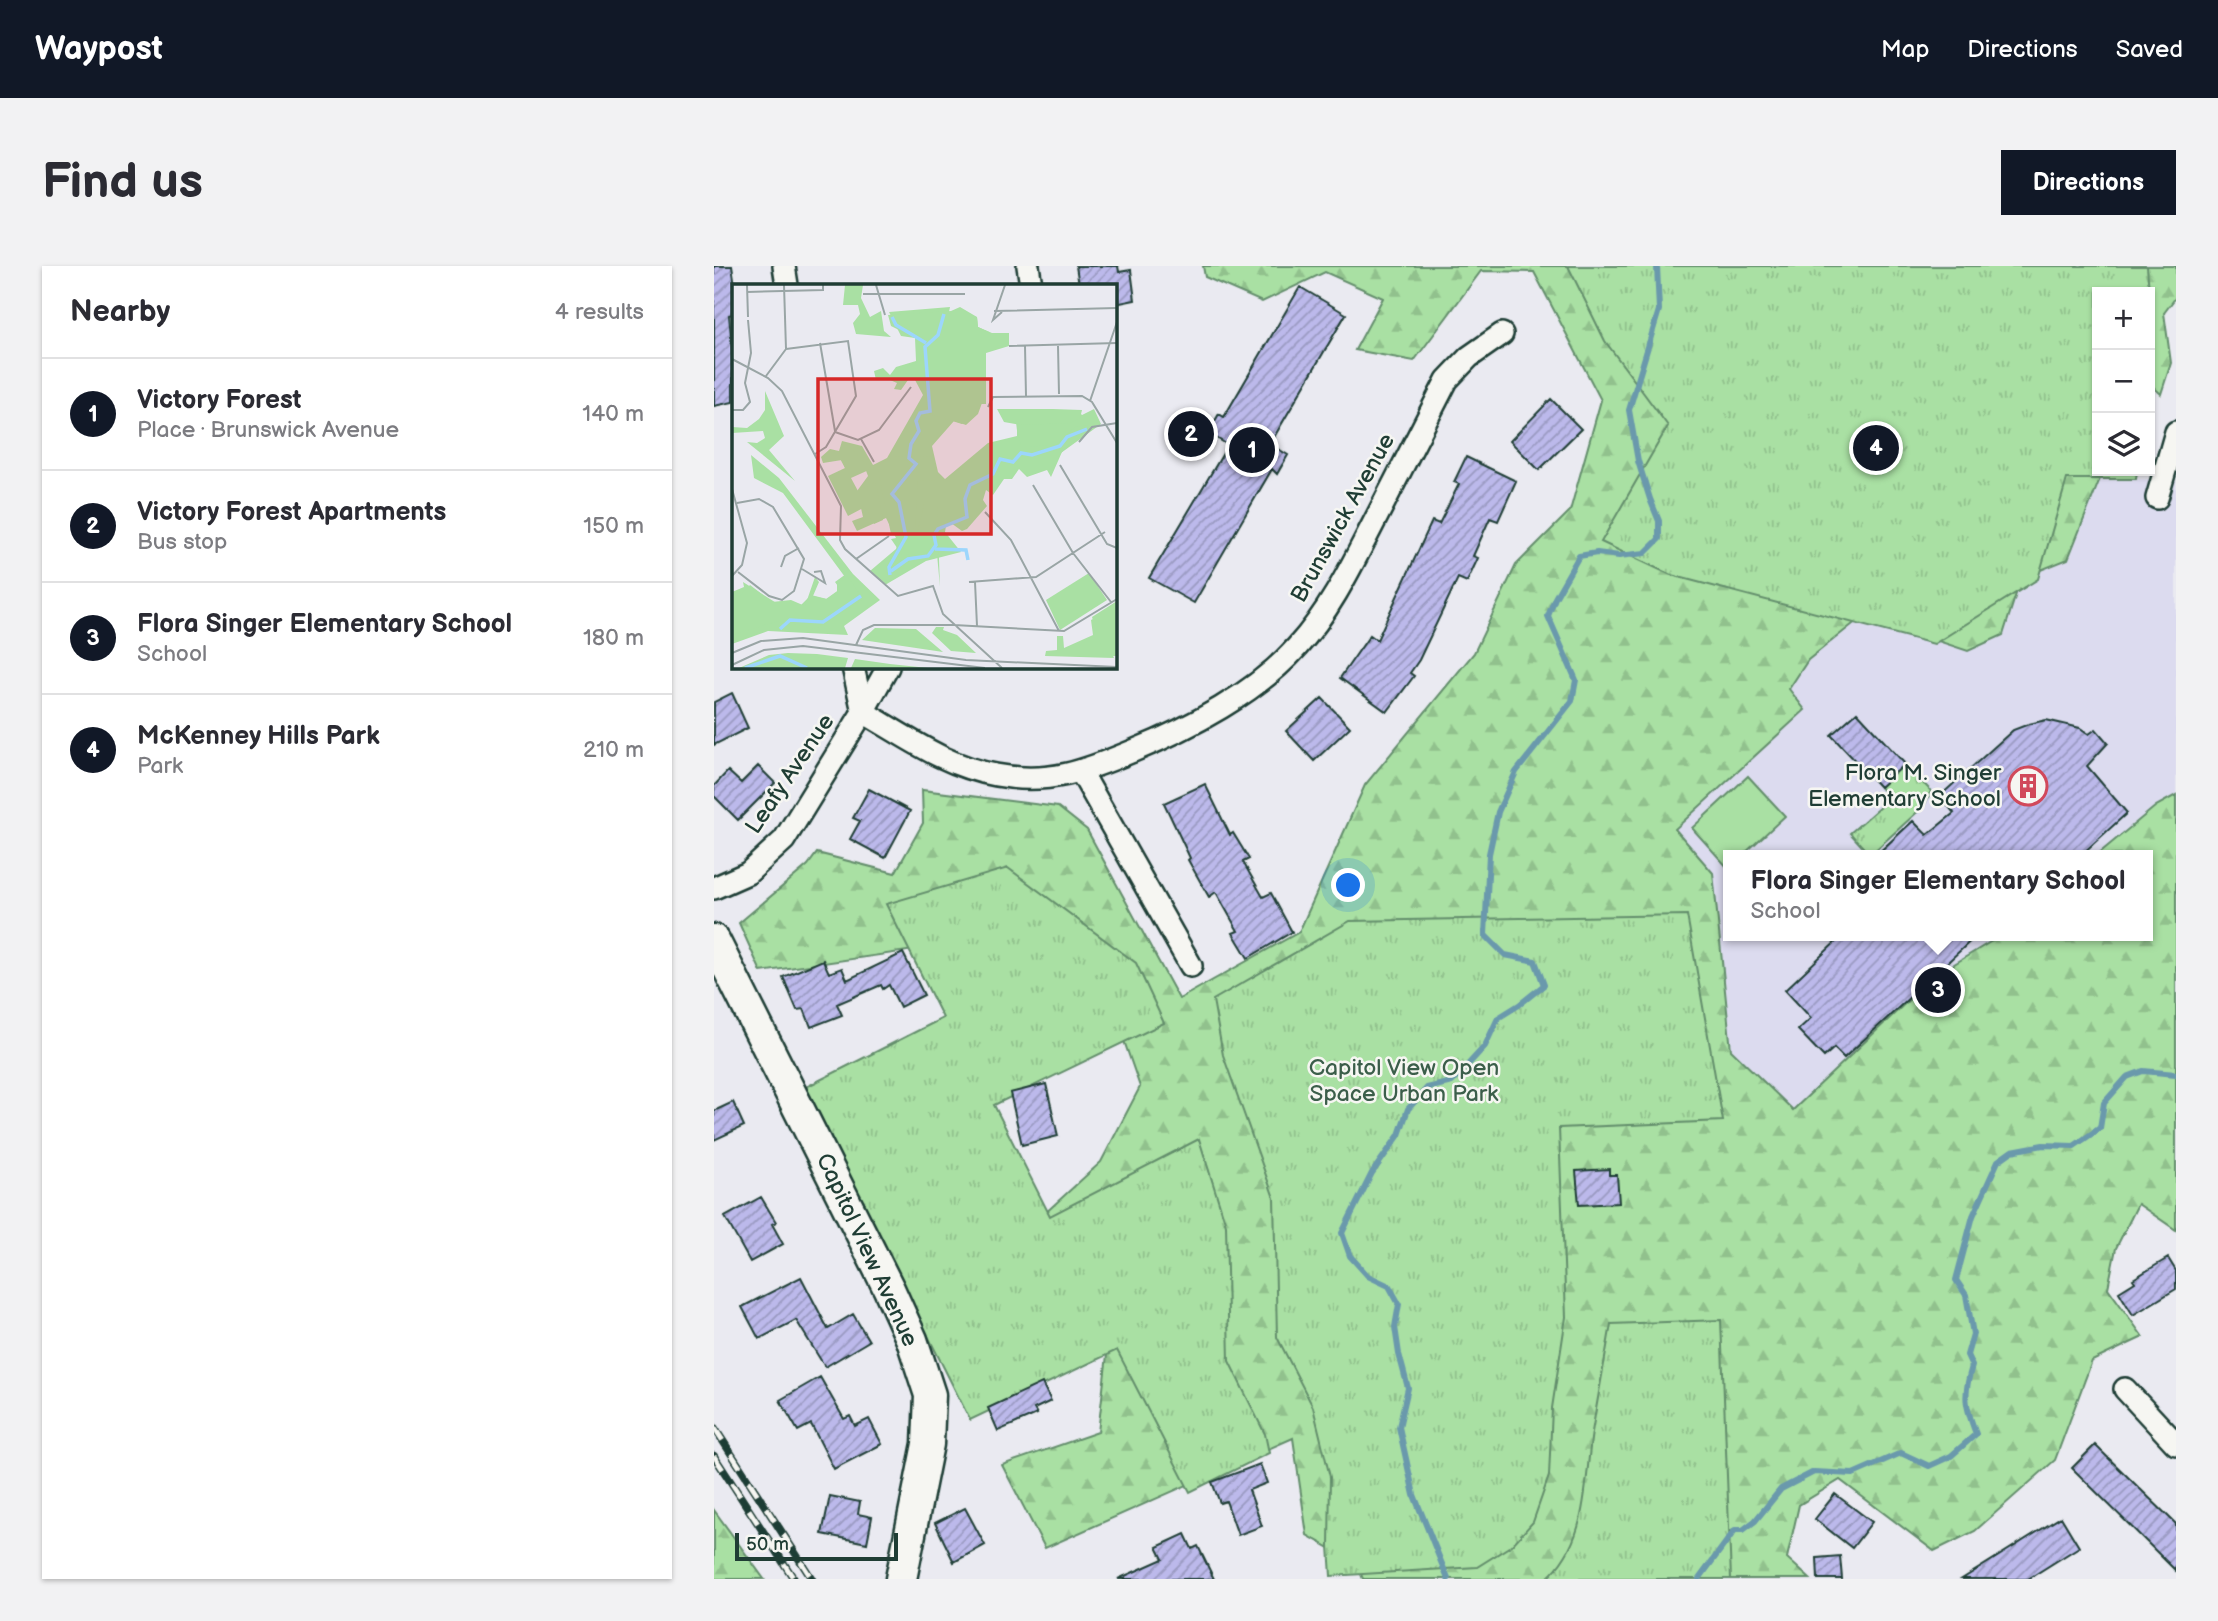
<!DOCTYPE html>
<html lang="en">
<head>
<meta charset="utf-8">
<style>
  :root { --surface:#fff; --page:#f2f2f3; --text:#2b2b33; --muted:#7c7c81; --line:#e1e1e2; --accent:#111827 }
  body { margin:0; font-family:"Balsamiq Sans",sans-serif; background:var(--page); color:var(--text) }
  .controls { position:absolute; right:21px; top:21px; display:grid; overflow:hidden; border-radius:0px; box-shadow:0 2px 5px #0004 }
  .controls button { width:63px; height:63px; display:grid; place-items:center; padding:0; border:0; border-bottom:2px solid var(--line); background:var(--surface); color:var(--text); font:35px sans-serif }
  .scale { position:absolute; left:21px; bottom:18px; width:163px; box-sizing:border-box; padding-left:7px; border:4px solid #1f3d34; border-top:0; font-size:19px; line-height:24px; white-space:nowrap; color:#1f3d34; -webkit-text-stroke:5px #f6f6f2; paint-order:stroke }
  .you { position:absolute; left:635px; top:620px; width:24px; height:24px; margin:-18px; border:5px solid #fff; border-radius:50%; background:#1a73e8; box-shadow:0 0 0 10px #1a73e833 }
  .badge { display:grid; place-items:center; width:46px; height:46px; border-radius:50%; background:var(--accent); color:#fff; font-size:23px; font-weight:700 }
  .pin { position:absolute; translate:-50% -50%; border:4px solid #fff; box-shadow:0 2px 7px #0006 }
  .popup { position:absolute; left:1009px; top:584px; width:430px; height:91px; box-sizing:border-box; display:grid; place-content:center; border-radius:0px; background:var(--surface); filter:drop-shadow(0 2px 5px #0005); font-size:23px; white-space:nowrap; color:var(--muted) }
  .popup b { font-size:26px; color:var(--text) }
  .popup::after { content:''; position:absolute; left:50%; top:100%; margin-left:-14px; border:14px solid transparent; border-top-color:var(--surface) }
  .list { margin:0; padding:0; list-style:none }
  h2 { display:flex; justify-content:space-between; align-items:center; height:91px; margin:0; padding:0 28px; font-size:30px }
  h2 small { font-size:23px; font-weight:400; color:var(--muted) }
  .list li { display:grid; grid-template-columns:46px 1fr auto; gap:21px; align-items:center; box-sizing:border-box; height:112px; padding:0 28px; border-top:2px solid var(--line) }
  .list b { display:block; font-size:26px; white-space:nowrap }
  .list p { margin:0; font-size:23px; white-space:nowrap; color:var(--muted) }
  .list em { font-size:23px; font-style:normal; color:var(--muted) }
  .icon { flex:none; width:38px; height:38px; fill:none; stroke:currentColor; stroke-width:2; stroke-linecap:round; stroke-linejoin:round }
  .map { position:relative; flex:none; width:1462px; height:1313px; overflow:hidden; border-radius:0px }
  header { display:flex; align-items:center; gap:42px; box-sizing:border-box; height:98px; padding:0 35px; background:var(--accent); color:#fff }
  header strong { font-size:33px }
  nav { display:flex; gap:38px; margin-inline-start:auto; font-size:24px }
  .intro { display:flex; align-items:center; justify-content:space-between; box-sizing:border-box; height:168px; padding:0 42px }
  h1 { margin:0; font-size:49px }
  .button { padding:18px 32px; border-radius:0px; background:var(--accent); color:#fff; font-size:24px; font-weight:700 }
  main { display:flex; gap:42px; padding:0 42px }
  aside { flex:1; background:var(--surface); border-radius:0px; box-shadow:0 2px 5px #0004 }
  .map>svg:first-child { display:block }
  .built { fill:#dcdbef; fill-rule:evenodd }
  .grass { fill:#a9e0a3; stroke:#648e6c; stroke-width:2 }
  .forest { fill:url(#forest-firs); stroke:#648e6c; stroke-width:2 }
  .park { fill:url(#park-tufts); stroke:#648e6c; stroke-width:2 }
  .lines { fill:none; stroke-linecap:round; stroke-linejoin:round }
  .stream { stroke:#6a99ac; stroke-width:6 }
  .building { fill:url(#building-hatch); stroke:#1f3d34; stroke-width:2 }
  .street-casing { stroke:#1f3d34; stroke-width:26 }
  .secondary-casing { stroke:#1f3d34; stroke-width:35 }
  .street { stroke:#f6f6f2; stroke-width:21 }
  .secondary { stroke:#f6f6f2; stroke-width:30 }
  .rail-casing { stroke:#1f3d34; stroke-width:8 }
  .rail { stroke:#f6f6f2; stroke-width:5; stroke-dasharray:16; stroke-linecap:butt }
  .labels { text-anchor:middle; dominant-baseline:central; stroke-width:5; stroke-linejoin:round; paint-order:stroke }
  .street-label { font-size:23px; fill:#1f3d34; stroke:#f6f6f2 }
  .poi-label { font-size:23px; fill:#1f3d34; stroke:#f6f6f2; text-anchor:end }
  .park-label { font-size:23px; fill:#3b5e4a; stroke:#f6f6f2 }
  .inset-river { fill:none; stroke:#9cd6fc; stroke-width:3.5 }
  .inset-road { fill:none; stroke:#99a5a5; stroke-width:2 }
  .view { fill:#d62828; fill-opacity:0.15; stroke:#d62828; stroke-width:3.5 }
  .inset-edge { fill:none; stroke:#1f3d34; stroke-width:3.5 }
</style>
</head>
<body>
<header>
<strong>Waypost</strong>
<nav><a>Map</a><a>Directions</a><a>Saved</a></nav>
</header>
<div class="intro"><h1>Find us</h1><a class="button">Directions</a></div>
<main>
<aside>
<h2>Nearby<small>4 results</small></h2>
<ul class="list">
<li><span class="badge">1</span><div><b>Victory Forest</b><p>Place · Brunswick Avenue</p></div><em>140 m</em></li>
<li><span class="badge">2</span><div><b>Victory Forest Apartments</b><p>Bus stop</p></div><em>150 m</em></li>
<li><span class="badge">3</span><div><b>Flora Singer Elementary School</b><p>School</p></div><em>180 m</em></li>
<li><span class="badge">4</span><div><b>McKenney Hills Park</b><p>Park</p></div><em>210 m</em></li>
</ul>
</aside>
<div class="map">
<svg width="1462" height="1313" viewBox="0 0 1462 1313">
  <defs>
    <pattern id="forest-firs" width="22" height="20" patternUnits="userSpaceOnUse" patternTransform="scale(1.75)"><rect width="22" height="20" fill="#a9e0a3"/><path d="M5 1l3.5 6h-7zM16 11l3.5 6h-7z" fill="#91c18d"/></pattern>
    <pattern id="park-tufts" width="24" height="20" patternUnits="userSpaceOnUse" patternTransform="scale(1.75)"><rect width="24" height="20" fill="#a9e0a3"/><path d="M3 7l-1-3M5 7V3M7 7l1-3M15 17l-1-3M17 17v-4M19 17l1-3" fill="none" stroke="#91c18d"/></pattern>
    <pattern id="building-hatch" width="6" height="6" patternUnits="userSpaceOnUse" patternTransform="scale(1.75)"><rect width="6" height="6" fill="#bcb9eb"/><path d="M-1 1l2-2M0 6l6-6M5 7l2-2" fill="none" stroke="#9898bf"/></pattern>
  </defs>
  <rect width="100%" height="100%" fill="#eaeaf1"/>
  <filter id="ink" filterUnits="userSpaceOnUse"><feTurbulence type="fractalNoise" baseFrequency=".0143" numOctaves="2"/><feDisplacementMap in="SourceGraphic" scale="14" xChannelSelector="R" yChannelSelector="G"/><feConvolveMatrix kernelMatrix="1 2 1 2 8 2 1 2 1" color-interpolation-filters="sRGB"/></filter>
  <g filter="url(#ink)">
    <path class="built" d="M1370,212L1462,214V879L1024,1142L773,459L957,309L1220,378L1353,213ZM1014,589H1434V670H1014Z"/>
    <path class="grass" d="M1034,510L1071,550L1029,589H1014V602L978,562Z"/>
    <path class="forest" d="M489,0H1045L1383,205H1389L1354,293L1307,312L1289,369L1254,385L1149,350L1094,394L1075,423L1091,444L961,563L999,607L1017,784L1079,844L1219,711L1286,670H1434V589H1383L1442,540L1462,529V964L1424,938L1402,982L1394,1022L1429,1071L1378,1095L1341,1194L1261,1265L1220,1285L1126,1214L1085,1239L1073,1292L1096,1313H649L642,1297L593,1269L579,1172L331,1282L288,1199L384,1166L394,1080L328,950L387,896L426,821L401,749L236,750L207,683L47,706L25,657L94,599L103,587L181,607L209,557L208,524L344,541L373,564L465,733L585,666L651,519L760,387L802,299L856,245L887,134L820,6L767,5L700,95L641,84L669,32L611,6L548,36L491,11Z
      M1377,0H1462V31L1450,47L1457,97L1447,128L1436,118V26H1383Z
      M0,1244L50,1313H0Z"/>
    <path class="park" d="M854,0H1433L1435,26H1383V205H1423L1422,213H1353L1324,313L1220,378L957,309L887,276L954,160L891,75Z
      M1191,498L1217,525L1210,540L1156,589L1136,567L1175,533L1166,521Z
      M294,602L422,697L450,757L280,839L336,950L485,873L512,959L515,1095L551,1168L555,1187L476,1226L403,1084L256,1154L90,822L229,752L172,638Z
      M973,649L1009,855L845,862L852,1051L838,1142L835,1210L819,1256L798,1279L763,1301L617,1310L615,1280L616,1211L599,1141L563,1071L560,932L509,789L499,734L636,655Z
      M1007,1054L1017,1313H832C875,1275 870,1218 878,1166C884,1130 891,1094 897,1058Z"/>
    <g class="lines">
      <path class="stream" d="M734,1313L700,1229L685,1161L694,1122L685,1088L681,1061L685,1038L675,1020L654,1010L636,990L628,967L658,907L685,869L694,843L713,822L738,816L771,780L784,752L805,739L830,719L821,695L791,689L771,669L775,588L784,546L802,506L858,435L862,414L834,350L841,332L865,290L883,287L905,290L931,287L945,273V255L936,233L924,195L915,144L945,44L943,0
        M985,1313L1021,1264H1029L1041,1255L1067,1223L1100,1206L1139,1208L1187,1187L1215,1200L1237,1190L1262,1168C1251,1139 1249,1130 1258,1100L1253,1089L1259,1068L1252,1029L1242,1014L1259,950L1284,895L1298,885L1329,879L1360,880L1386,862L1390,837L1413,811L1429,805L1462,808"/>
    </g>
    <path class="building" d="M0,0H18L21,19L19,48L15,49L19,91V136L0,140Z
      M362,0H404L405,6L417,4L421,34L401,38V19H365Z
      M586,21L632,48L556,178L574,189L563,208L558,203L480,337L435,312L514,179L494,167L505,148L510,151Z
      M837,133L867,163L825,204L796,175Z
      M752,191L802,215L784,255L776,252L759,290L764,292L753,316L744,312L705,394L696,407L700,410L673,446L626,412L656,369L663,374L718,255L725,258L745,218L740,216Z
      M18,427L34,462L0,479V436Z
      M608,432L636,461L600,495L572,465Z
      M1143,446L1191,498L1166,521L1117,469Z
      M1332,454L1366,462L1375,468L1382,463L1394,477L1373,500L1413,547L1367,589H1162L1199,555L1213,569L1240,547L1226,530L1299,464L1315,458Z
      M44,500L61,517L24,554L0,530V520L14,505L27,517Z
      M491,518L516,569L519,567L535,593L529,596L549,631L557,627L578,666L534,692L519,667L524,665L502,626L495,631L474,594L476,592L450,537Z
      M155,523L196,545L171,592L136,573L146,555L139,552Z
      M1128,670H1262L1130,792L1120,782L1110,791L1084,764L1097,752L1071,724Z
      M189,687L210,729L186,741L175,719L169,723L167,719L123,738L128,749L97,761L90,743L83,744L69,711L109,694L115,707L128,702L133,714Z
      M332,818L344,870L308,879L296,827Z
      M19,836L30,860L0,874V845Z
      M895,903V909H903L905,937L865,939L862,905Z
      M47,931L62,956L58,958L69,978L36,996L11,951Z
      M1454,992L1462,1005V1023L1419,1049L1405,1026L1421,1016L1419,1013Z
      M87,1011L114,1063L139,1048L155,1075L111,1101L82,1054L45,1073L28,1041Z
      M106,1111L130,1153L136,1150L141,1160L155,1153L168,1178L120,1203L97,1158L84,1165L66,1134Z
      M328,1117L337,1135L320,1143L323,1148L284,1165L274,1142Z
      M1381,1179L1462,1258V1305L1358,1202Z
      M546,1198L553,1217L535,1224L548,1260L524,1269L512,1235L506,1237L498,1216Z
      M1121,1228L1158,1256L1138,1282L1101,1253Z
      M116,1230L146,1236L144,1248L158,1251L153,1277L108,1268Z
      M251,1242L271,1279L240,1296L221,1257Z
      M1347,1251L1365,1281L1314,1313H1248Z
      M471,1268L478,1283L484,1280L500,1313H404L449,1293L443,1281Z
      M1126,1290L1128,1313H1104L1103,1292Z"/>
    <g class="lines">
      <defs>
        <path id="street" d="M70,0L73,19
          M314,0L317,19
          M1443,232L1462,166
          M139,401L149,446
          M149,446C193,471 231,500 282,509C335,519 371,505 419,485C476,462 542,427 583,381C614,347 635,305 656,264C682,214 707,164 733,114L755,91L788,68
          M367,506L477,700
          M0,622L34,607L70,574L149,446L174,401
          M1411,1123L1462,1178"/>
        <path id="secondary" d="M0,674L175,1023L198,1074L216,1129L214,1178L187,1313"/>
      </defs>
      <use href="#street" class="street-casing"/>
      <use href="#secondary" class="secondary-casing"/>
      <use href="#street" class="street"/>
      <use href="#secondary" class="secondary"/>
      <defs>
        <path id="rail" d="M0,1161L98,1313
          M0,1190L80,1313"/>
      </defs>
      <use href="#rail" class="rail-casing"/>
      <use href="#rail" class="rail"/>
    </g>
  </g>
  <defs>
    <symbol id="building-ring" viewBox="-11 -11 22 22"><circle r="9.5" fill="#f6f6f2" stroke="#d1495b" stroke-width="1.5"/><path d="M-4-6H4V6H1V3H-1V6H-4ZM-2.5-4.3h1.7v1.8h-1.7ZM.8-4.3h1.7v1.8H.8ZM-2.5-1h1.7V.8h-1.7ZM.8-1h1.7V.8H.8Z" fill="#d1495b"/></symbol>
  </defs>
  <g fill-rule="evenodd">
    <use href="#building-ring" x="1292" y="498" width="44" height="44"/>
  </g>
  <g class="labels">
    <g class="street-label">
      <text transform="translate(629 252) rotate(-61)">Brunswick Avenue</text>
      <text transform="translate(76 508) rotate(-56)">Leafy Avenue</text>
      <text transform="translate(153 984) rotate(65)">Capitol View Avenue</text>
    </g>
    <g class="poi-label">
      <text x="1287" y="507">Flora M. Singer<tspan x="1287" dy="26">Elementary School</tspan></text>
    </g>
    <g class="park-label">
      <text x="690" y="802">Capitol View Open<tspan x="690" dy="26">Space Urban Park</tspan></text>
    </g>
  </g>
  <g transform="translate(18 18)">
    <rect width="385" height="385" fill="#eaeaf1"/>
    <path d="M362,125L369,140L322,174L289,182L284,138L346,127L350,131Z" fill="#a9e0a3"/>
    <path d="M113,1H131L129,14L138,33L149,27L152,47L159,53L124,50L121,39L128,30L126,21H111ZM218,23L217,28L245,33L246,43L257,48L242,61L250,119L246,130L234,141L222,137L200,162L206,188L213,195L256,159L285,152V144L289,163L324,161L343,143L359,141L330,168L319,193L315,186L295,193L287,185L280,195H272L261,211L254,206L251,216L255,222L235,245L230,247L219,239L214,242L213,248L229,268L194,277L153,301L138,287L164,265L166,258L154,234L125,247L120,237L131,233L125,207L136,192L133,184H113L110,176L91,179L89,173L98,165L107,167L110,157L130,162L141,181L155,174L191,111L183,96H176L169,106L162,105L165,99L158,96H144L142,87L151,84L158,91L164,83L184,77L183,54L169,52L157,28ZM33,107L52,152L37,166L63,197L15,158L25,159L33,154L31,147L0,149V143L15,144L27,135L33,126ZM265,125H321L350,126L348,134L338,139L289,141L272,138ZM19,171L47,194L121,290L148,316L112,342L116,351L36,347L0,360V308L12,303L11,298L46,320L68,322L79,311L95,315L105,308V299L113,293L51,209L22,194ZM365,333L382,374L313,372L314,367L325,366V352H331L332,364L361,351L359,336ZM204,343H212L211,346L225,351L244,369L219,367L200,349ZM143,344L184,345L211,368L130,356ZM56,369L85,370L116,374L113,384H7L37,371ZM123,375L158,380L196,384H119Z" fill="#a9e0a3"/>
    <path d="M357,289L375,316L328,346L314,316Z" fill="#a9e0a3"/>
    <path d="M228,23L245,33L246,43L260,49H277V62L254,69V120H246L242,132L230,140L191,128L198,114L185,91L173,89L174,83L191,76L189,57L159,42L156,31L219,27ZM121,166L139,185L119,194L126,207L143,198L146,209L151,236L142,240L133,223L116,232L96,192L113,184L106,171ZM201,172L205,196L186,197L183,244L159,250L145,182L161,173ZM192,220H205L208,303L205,270L170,271L159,255L185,250ZM114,290L131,315L83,345L46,337L0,351V313H7L18,301L40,318L59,316L73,322L83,293L87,298L81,312L94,315L108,305L103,298ZM385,317V372H372L360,333ZM73,371L113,377L110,384H40Z" fill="#a9e0a3"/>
    <path class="inset-river" d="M160,33L164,41L194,59M203,265L234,266L236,276M159,287L176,275L196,272L204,261L202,251L206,245L235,233L233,215L238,201L261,190L268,175L281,178L289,169L300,171L328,162L335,153L355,145M158,291L157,283L174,253L167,218L160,210L184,180L177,174L179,160L187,147L184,137L188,129L198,127L193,63L206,51L212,30M48,345L58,336L91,338L129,312M13,384L48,372L75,384"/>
    <path class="inset-road" d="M15,1L16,33M144,1L153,31M15,8L91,6V1M131,10H233M262,27L385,24M270,28L261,36L273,1M88,59L103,147M277,62L385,59M293,62L294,112M326,62L327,110M54,65L116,57L124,112L94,163L83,170M0,75L36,94L50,107L109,222L108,256L113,265L166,312L201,302L211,330L270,384M34,92L54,65L52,1M358,117L385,38M256,123L261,113L350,112L360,118L385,159M0,126H11L18,118L13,99L19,69L16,36M103,148L126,156L147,146L179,103M129,155L142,178M347,158L360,143L385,139M328,181L375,260L385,264M301,201L341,269L379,318M0,205L15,259L10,281L0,292M5,219L27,215L41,223L72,275L62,307L50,316L37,312L6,288M253,228L279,256L327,347M124,275L157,252M49,283L53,272L67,264M70,285L93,299L89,287L82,288M237,298L304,293L373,248M243,298L245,342M222,341L332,347L385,315M124,361L131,346L142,341H222M0,369L29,357L71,354L234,376L385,383M0,381L32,366L71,362L253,384"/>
    <path class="view" d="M86,95H259V250H86Z"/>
    <rect width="385" height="385" class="inset-edge"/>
  </g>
</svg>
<div class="controls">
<button>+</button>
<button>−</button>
<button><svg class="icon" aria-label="layers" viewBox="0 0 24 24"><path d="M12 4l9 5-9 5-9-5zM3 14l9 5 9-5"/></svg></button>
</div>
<div class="scale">50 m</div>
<div class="you"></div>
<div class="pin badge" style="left:538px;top:184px">1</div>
<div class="pin badge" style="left:477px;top:168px">2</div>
<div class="pin badge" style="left:1224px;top:724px">3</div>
<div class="popup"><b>Flora Singer Elementary School</b>School</div>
<div class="pin badge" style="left:1162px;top:182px">4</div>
</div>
</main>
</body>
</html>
